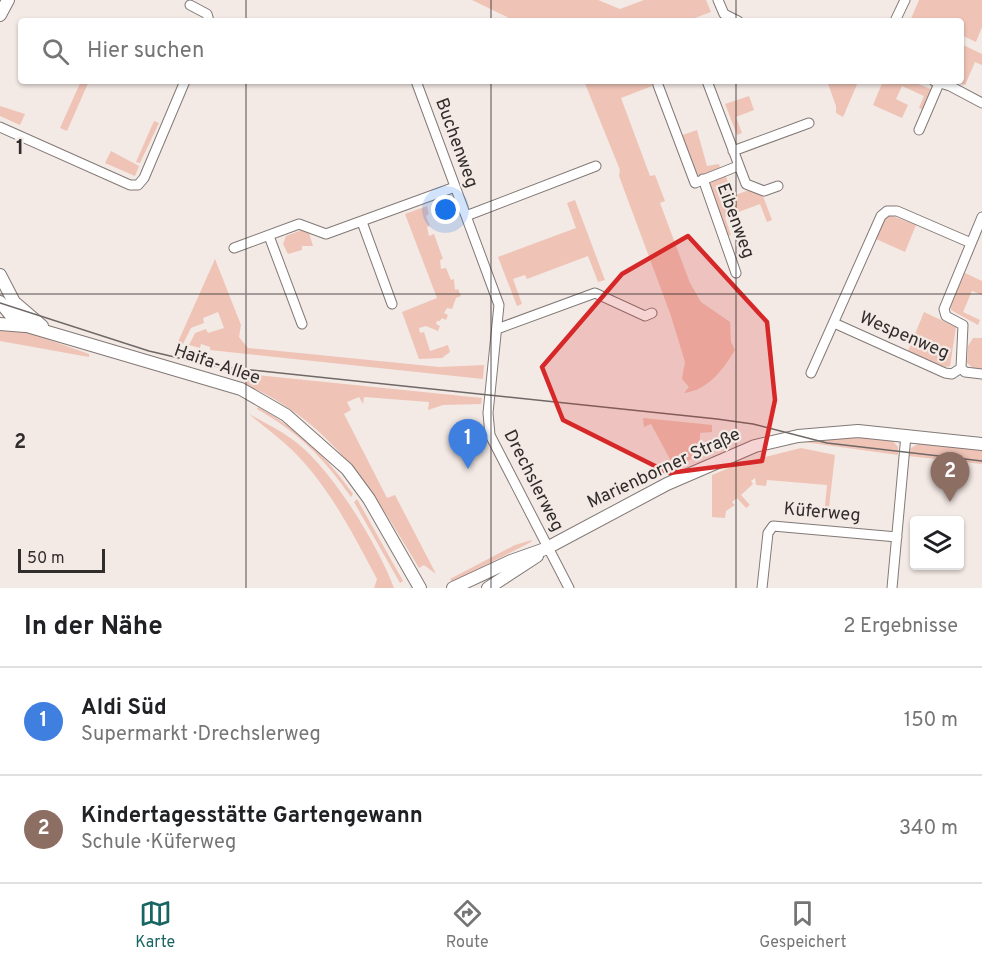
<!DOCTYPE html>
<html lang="de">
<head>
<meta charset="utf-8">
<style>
  :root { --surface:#fff; --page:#f2f2f2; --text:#202124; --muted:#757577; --line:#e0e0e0; --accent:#186561 }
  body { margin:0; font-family:Overpass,sans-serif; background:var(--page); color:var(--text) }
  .controls { position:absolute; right:18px; bottom:18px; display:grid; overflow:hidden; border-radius:6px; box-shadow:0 2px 4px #0004 }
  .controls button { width:54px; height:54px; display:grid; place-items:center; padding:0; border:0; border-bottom:2px solid var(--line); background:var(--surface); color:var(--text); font:30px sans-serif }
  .scale { position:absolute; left:18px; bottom:15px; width:87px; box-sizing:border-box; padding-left:6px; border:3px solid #312d2c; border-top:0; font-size:16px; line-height:21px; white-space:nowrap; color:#312d2c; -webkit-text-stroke:4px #f3e9e5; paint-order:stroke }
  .you { position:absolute; left:446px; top:210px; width:21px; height:21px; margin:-15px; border:4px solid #fff; border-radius:50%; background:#1a73e8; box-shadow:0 0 0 9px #1a73e833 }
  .badge { display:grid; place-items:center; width:39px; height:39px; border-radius:50%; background:var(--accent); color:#fff; font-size:20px; font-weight:700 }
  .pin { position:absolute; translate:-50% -50px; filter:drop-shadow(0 2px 3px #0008) }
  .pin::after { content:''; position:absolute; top:32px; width:21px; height:18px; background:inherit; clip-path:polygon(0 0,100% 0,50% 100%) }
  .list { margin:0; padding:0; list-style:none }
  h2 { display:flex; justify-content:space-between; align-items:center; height:78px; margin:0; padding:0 24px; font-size:26px }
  h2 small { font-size:20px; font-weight:400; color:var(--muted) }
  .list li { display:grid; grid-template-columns:39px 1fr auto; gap:18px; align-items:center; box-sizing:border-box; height:108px; padding:0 24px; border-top:2px solid var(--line) }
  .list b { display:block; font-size:22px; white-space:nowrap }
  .list p { margin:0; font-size:20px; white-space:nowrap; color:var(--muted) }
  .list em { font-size:20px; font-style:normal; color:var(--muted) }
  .icon { flex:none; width:33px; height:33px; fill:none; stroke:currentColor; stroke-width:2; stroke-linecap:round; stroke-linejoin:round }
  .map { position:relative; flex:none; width:982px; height:588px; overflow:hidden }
  .search { position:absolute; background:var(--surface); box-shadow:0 2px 4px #0004; left:18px; right:18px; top:18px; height:66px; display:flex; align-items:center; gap:15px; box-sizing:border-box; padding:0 21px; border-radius:6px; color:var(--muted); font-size:22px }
  .sheet { height:294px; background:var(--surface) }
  nav { display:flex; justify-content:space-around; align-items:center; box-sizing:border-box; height:84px; border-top:2px solid var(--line); background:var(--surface); font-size:16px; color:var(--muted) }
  nav a { display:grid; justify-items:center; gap:3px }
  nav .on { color:var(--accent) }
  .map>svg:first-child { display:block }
  .green { fill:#efc4b6 }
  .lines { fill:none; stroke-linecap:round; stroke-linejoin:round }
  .minor-casing { stroke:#827976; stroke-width:11 }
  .tertiary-casing { stroke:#827976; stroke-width:14 }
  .minor { stroke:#fff; stroke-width:9 }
  .tertiary { stroke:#fff; stroke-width:12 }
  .tram { stroke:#6e6866; stroke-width:1.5 }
  .marked { fill:#d62828; fill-opacity:0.2; stroke:#d62828; stroke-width:4.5; stroke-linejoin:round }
  .grid { fill:none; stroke:#312d2c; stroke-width:1.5; stroke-opacity:0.55 }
  .labels { text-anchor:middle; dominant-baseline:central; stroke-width:4.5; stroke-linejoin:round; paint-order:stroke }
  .street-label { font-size:18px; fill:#312d2c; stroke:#f3e9e5 }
  .grid-label { font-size:20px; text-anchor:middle; font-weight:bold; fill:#312d2c; stroke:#f3e9e5; stroke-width:4.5; stroke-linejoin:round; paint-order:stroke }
</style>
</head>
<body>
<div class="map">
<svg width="982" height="588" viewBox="0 0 982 588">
  <rect width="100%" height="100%" fill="#f3e9e5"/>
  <path class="green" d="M472,0H598L620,9L644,0H706L711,12L687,21H515Z
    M919,0H982V27L976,42L961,35V21H910Z
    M961,44L982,54V65L975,62L965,85L955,81H961Z
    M81,81H89L67,131L60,128Z
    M584,81H665L621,98L650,176L655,175L665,201L660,203L690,283L701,302L730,322L731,342L735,350C723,370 708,390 684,393L689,387L682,379L685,362L671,316L619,176L620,170Z
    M827,81L858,82L843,117L836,113V106Z
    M883,81H911L933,90L924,110L919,108L924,96L902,86L896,99L908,105L902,118L873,105Z
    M749,96L754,110L736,117L742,133L737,135L725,104Z
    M0,106L25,114L20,125L0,116Z
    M154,121L159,123L140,163L136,162Z
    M697,130L707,166L719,164L720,168L698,176L697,172L694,173L680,136Z
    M111,151L139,166L135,176L105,163Z
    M725,174L733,196L749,190L763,196L772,220L767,222L760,204L725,217L731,235L726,237L709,184Z
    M575,200L605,280L598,282L588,256L527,279L525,275L513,279L522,304L517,306L498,257L576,228L567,203Z
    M427,206L429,214L426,216L430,226L427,227L429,236L434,234L443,259L440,260L441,269L446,268L451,280L454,279L455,290L458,289L461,296L456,298L452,309L447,308L444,313L448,315L446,320L442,318L440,321H437L436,324L440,326L438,331L426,326L419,328L420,333L424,332L430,351L448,345L450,352L442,358L419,359L402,312L437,298L405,214Z
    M890,215L916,225L905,252L876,239L885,219Z
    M302,230L309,233L313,246H302V250L288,254L283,244L286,236Z
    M215,259L241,325L239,337L248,348L439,367L484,365L483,379L210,350V347L201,344L200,348L189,345L195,333L206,329L208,333L224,328L218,312L203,318L204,323L191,328L183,344L178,342Z
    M965,273L982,281V295L972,291L963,312L980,320L978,325L951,310L950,306Z
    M924,312L956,327L950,366L945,367L908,351Z
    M0,328L27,332L89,354V357L0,341Z
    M973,338H982V370L973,368L967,363L968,346Z
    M247,374L482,398L481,404L443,405L428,410L429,402L364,397L363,404L359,397L347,402L351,410L344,414L387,498L395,495L436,574L424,565L419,568C373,491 332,422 246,385Z
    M258,407C298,429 327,457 353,494L351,497C323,457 299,433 257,409Z
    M249,414C265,423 282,431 297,443C333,471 378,545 394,588H374L377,579C353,534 329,486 292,450C279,437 263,426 249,414Z
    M643,418L712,425V432L700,433V455L667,471L665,465L671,461L651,424L644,427Z
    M847,437L891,439L898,447V455L804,442Z
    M920,443L982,449V464L908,456L911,448Z
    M801,448L835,455L829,507L825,506L827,485L767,480L766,486L756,485L755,478L751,481L753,484L741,495L750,505L746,508L737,498L732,502L735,505L726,511L725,518L712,517V475L741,463Z
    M357,499L403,581L400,583L354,502Z
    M532,540L531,542L452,582L450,579L515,545Z"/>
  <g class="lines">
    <defs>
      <path id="minor" d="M718,0L724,14L738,21
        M190,5L207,14L209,21
        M895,21L905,0
        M416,81L499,305L488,413L490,435L569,588
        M707,81L746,184L764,191L778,186
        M934,81L950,86L982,103
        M658,85L695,183L738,166
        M0,127L130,185H138L144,178L185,81
        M919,130L940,81
        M733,151L809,123
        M703,179L736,273
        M466,216L596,166
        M982,217L944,309L946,316L963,325L961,368L965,372L982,374
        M362,222L392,304
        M269,236L302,324
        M234,248L299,224L326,234L455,187
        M834,323L945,373L952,374L961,368
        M497,329L595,293L645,316L652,313
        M811,373L881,216L887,211H897L971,243
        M762,588L768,533L773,526L897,537
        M892,588L906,435"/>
      <path id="tertiary" d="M0,15L8,0
        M0,275L14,302L42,326
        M0,302L10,314L27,326L241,389L286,415L347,469L369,499L420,588
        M0,324L25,326
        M453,588L511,561L545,549L667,484L755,446L798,436L858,431L982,444
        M488,588L537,556"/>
    </defs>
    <use href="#minor" class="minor-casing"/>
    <use href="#tertiary" class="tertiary-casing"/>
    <use href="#minor" class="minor"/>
    <use href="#tertiary" class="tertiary"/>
    <path class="tram" d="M0,303L149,351L213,366L717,419L753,424L827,443L982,461"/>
  </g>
  <path class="marked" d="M688,236L767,322L775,400L762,461L669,473L563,420L542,367L622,274Z"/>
  <path class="grid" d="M246,0V21M491,0V21M736,0V21M246,81V588M491,81V588M736,81V588M0,294H982"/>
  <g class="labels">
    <g class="street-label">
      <text transform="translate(456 143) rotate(70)">Buchenweg</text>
      <text transform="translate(735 221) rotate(70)">Eibenweg</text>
      <text transform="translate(904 336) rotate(23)">Wespenweg</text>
      <text transform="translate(217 365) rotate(19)">Haifa-Allee</text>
      <text transform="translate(664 469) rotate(-25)">Marienborner Straße</text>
      <text transform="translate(533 481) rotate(63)">Drechslerweg</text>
      <text transform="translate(822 513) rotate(5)">Küferweg</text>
    </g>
  </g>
  <g class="grid-label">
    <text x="20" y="154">1</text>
    <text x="20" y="448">2</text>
  </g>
</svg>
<div class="controls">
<button><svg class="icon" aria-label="layers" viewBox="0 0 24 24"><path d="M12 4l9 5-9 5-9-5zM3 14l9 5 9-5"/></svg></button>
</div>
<div class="scale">50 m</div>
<div class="you"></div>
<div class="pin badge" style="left:468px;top:469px;background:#3f7fe0">1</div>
<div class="pin badge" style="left:950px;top:502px;background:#8d6e63">2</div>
<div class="search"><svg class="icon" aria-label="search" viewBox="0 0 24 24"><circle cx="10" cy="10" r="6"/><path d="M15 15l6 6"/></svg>Hier suchen</div>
</div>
<section class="sheet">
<h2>In der Nähe<small>2 Ergebnisse</small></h2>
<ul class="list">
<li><span class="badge" style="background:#3f7fe0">1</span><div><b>Aldi Süd</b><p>Supermarkt · Drechslerweg</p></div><em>150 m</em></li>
<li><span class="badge" style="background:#8d6e63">2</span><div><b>Kindertagesstätte Gartengewann</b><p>Schule · Küferweg</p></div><em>340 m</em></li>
</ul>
</section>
<nav>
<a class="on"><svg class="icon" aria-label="map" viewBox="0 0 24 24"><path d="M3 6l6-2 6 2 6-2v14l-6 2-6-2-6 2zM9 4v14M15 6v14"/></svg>Karte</a>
<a><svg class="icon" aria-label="directions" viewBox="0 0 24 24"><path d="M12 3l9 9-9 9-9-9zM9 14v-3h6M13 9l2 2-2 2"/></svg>Route</a>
<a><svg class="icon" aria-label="saved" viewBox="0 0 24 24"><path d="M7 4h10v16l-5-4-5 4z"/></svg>Gespeichert</a>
</nav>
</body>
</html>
